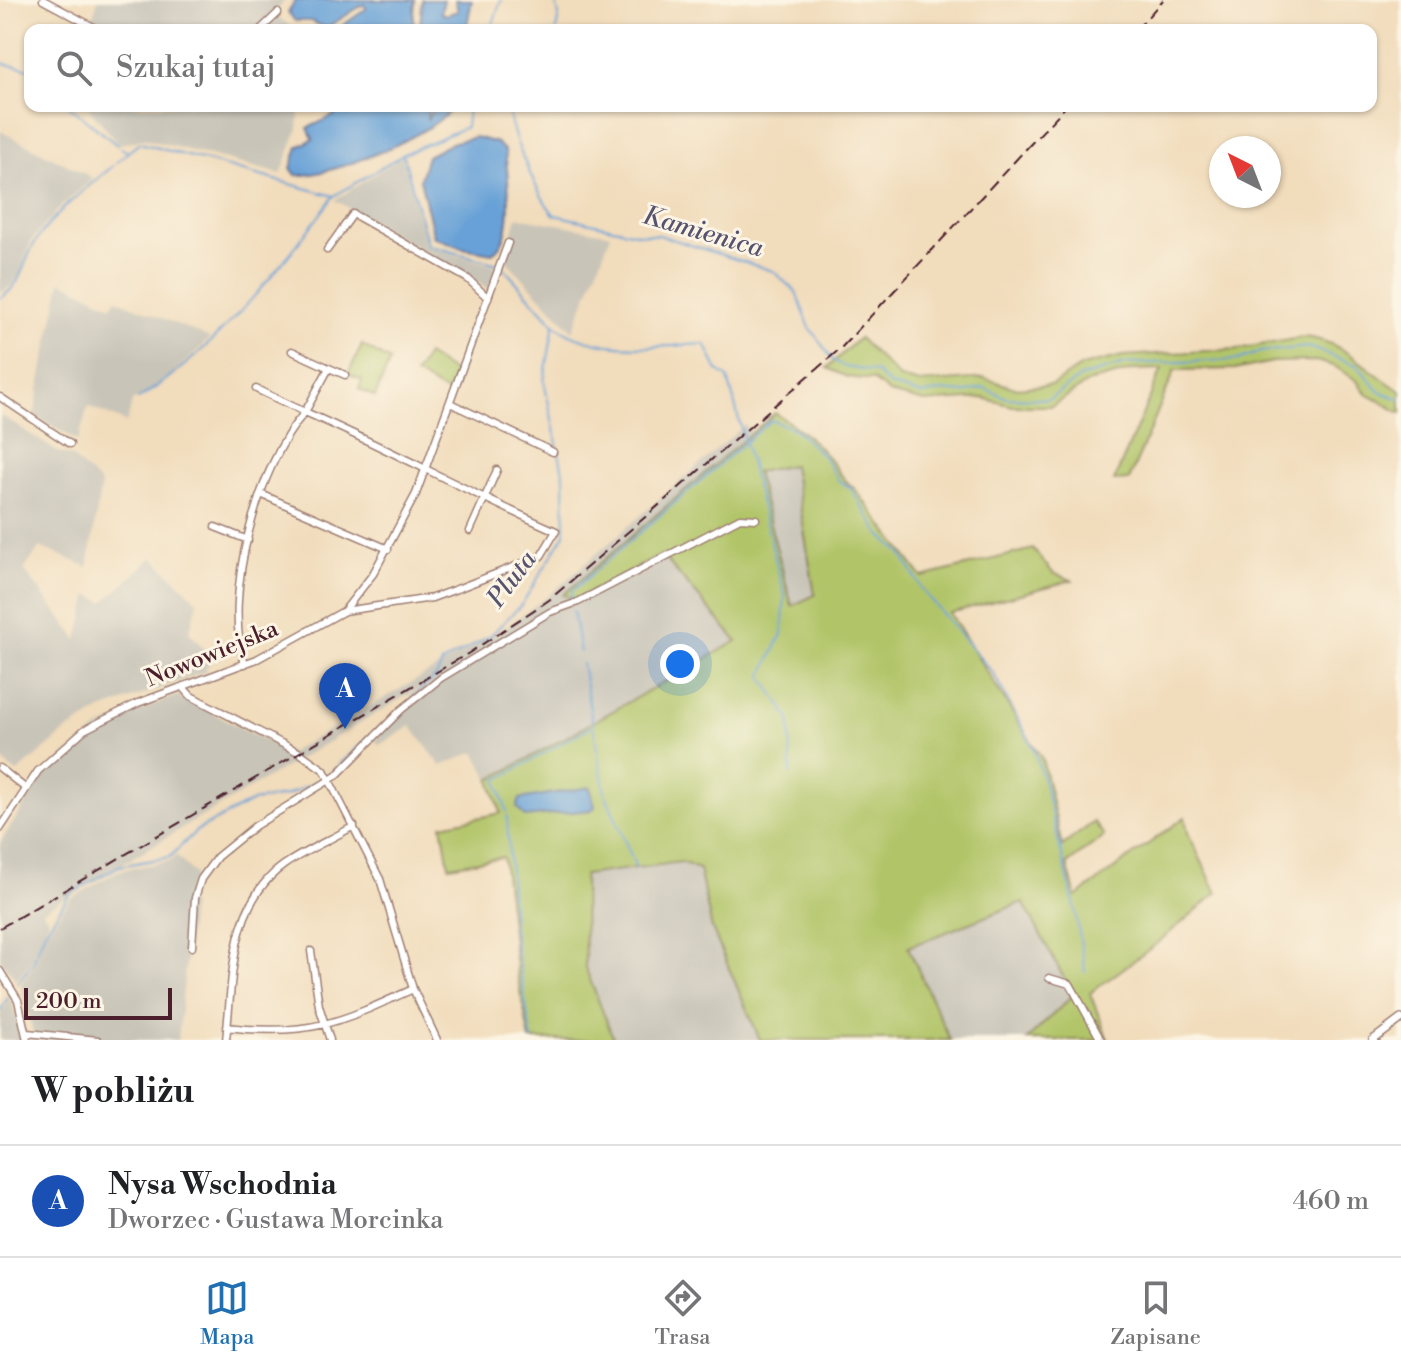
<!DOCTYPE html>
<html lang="pl">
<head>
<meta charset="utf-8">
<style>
  :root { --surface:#fff; --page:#f6f6f6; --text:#202124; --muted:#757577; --line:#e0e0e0; --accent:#1f6fb2 }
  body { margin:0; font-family:"Libre Bodoni",serif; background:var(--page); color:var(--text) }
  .compass { position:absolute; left:1209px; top:136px; width:72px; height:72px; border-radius:50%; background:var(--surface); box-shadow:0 2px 6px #0004; rotate:318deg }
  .scale { position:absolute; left:24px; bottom:20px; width:148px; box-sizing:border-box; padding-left:8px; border:4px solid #4a1f2b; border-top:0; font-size:22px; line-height:28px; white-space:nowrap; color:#4a1f2b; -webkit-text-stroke:6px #fcf5e5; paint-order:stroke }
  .you { position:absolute; left:680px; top:664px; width:28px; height:28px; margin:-20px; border:6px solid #fff; border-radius:50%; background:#1a73e8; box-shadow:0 0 0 12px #1a73e833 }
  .badge { display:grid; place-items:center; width:52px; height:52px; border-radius:50%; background:var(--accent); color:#fff; font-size:26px; font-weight:700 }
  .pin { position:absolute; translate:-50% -66px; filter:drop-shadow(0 2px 4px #0008) }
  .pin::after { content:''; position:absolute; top:42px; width:28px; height:24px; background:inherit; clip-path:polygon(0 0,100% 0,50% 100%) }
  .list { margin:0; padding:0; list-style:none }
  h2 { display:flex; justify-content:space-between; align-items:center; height:104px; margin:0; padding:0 32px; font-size:34px }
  h2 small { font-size:26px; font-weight:400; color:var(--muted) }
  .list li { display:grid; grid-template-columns:52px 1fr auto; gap:24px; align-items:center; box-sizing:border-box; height:112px; padding:0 32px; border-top:2px solid var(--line) }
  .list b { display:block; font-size:30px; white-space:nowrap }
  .list p { margin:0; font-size:26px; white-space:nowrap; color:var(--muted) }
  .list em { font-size:26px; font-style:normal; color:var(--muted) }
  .icon { flex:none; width:44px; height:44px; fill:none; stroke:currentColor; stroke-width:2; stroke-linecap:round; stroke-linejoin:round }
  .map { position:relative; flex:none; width:1401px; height:1040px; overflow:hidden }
  .search { position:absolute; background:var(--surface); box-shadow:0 2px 6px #0004; left:24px; right:24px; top:24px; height:88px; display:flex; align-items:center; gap:20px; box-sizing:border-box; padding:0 28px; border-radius:16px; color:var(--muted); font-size:30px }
  .sheet { height:216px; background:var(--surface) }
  nav { display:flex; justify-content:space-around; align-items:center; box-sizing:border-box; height:112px; border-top:2px solid var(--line); background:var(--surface); font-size:22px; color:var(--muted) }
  nav a { display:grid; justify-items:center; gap:4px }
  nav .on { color:var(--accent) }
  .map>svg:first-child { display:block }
  .industrial { fill:#c8c4b8 }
  .green { fill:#b1c468; stroke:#7e724a; stroke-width:2; fill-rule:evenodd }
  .water { fill:#68a1d7; stroke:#596081; stroke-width:2 }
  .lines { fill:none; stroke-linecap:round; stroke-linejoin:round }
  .stream { stroke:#68a1d7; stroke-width:2 }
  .minor-casing { stroke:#9e7e73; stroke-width:9 }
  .major-casing { stroke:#9e7e73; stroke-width:10 }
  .minor { stroke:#fff; stroke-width:6 }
  .major { stroke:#fff; stroke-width:7 }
  .rail { stroke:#4a1f2b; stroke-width:2; stroke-dasharray:12 6; stroke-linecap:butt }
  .labels { text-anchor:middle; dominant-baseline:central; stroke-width:6; stroke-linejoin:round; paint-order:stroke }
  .street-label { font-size:24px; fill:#4a1f2b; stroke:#fcf5e5 }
  .water-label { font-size:26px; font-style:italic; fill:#565370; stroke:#fcf5e5 }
</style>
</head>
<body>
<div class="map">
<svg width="1401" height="1040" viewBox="0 0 1401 1040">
  <rect width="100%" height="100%" fill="#fcf5e5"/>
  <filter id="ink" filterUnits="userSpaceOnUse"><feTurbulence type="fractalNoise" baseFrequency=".0125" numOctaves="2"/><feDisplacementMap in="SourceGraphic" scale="16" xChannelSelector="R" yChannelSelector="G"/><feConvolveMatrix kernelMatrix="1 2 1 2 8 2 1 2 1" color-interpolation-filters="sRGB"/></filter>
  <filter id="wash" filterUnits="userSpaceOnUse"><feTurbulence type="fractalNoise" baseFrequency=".006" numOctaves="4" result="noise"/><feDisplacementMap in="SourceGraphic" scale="32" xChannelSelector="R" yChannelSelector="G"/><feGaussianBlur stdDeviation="1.8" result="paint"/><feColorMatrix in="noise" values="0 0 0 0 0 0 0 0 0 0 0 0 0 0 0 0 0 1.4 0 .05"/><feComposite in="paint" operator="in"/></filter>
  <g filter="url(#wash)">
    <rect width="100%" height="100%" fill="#f1dcbb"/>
    <path class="industrial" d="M98,0H285L274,14L295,30H76L83,15L92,20Z
      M87,106H300L298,129L281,174L145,139L119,144Z
      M0,131L93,178L60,207L31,241L20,273L12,285L0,293Z
      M402,157L427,246L497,267L489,289L335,200Z
      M517,217L611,234L573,331L505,259Z
      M61,281L112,306L116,299L210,338L159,386L132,401L127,423L88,406L78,441L34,415Z
      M0,415L56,451L72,457L101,484L88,567L40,547L24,570L78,640L89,595L104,602L153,557L198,602L189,632L214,660L206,667L207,671L101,710L66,731L18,772L11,769L0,757Z
      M745,425L752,433L563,595L662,555L737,641L490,780L475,752L441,766L411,726L379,745L375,740L441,675L42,911L49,920L31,961L17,980L0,960V843L47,770L101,727L178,695L289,753L498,633L548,596Z
      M794,465L815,595L792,607L756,471Z
      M176,855L195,875L186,900L191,906L178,1040H35L21,984L34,964L44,936L70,899L118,871L173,860Z
      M681,862L699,869L712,929L760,1040H614L585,967L584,875Z
      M1024,902L1073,995L1027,1040H950L908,947Z
      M11,998L21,1040H0V1014Z"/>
    <path class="green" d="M1305,337C1344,341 1369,372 1401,391V413L1367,394L1356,380L1334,366L1316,361L1273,362L1239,369L1175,370L1129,480L1114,481L1162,369L1134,370L1089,382L1052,406H1012L983,398L925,402L889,393L873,380L847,377L827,368L859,338L900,378L920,383L984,378L1015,388L1052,385L1082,366L1123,356L1238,349Z
      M362,345L390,361L375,397L359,389L362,380L348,374Z
      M427,355L455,373L447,393L415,374Z
      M775,413C795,425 811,437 826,455C837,467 841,479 855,489L922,577L1033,549L1053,573L1072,580L950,613L1042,759L1062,846L1094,822L1104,836L1067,864L1076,897L1185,817L1188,833L1217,893L1155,945L1090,993L1108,1040H1027L1073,995L1023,902L908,947L950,1040H760L712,929L699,869L681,862L584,875L585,967L614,1040H530L517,974L503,857L449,866L442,825L501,813L490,780L737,641L662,555L575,600L563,595ZM793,465L815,595L792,606L756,472Z"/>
    <path class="water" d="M296,0H415L413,30H336L366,9L364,4L326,28L311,21H295L288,12Z
      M422,0H444L441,13L446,15L458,11L455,0H472L466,30H420Z
      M315,106H428L427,120L434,106H454C438,132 327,179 296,175L291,168L298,147L313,139L308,128L335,115L332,110Z
      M475,137L497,143L505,151C508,176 517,240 492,253L463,248L434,237L420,179L427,156L454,142Z
      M590,787L595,807L591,810L525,817L517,807L520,799Z"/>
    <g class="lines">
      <path class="stream" d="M555,0L559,15L556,30
        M491,30L501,0
        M0,63L30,69
        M69,106L117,145
        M509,106C506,126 540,202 555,215L640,234L659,235L773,271L796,292L810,328L833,360L845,367L876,372L889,385L922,395L942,391L963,393L983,388L1007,398L1049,399L1081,377L1125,364L1238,360L1260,352L1309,347L1358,366L1380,392L1401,399
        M121,148L128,152L140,143L334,196L402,155
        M116,163L127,153
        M0,298C24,284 22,262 36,241C56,211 85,189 113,166
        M555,325C596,355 656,346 705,344L718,371L728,378L785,596L782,634L762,676L790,720L791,774
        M138,399C213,353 281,268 333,197
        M571,602L572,591L771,420L795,429L824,457L839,481L850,487L879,533L901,554L924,592L993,673L1033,747L1042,775L1075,907L1085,972
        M573,611L580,652
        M582,664L605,793L636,868
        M412,697L437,676L442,663L490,636L522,604L565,534L564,477L544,381L554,324L501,265L428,245L403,154L466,127L468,106
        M507,812L497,780L590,727
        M507,816L513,930L532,1040
        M18,983L33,962L44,933L69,895L119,866L170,857L196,831L253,801L285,796L324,779L378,729
        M0,1011L9,996"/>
    </g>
  </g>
  <g filter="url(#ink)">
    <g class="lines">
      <defs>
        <path id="minor" d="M43,0L99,30
          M260,30L278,13
          M327,250L353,214L468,279L488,298
          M329,368L345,375
          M256,389L305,412L329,368L292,351
          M0,397L70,444
          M450,403L553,452
          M263,495L388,549
          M215,527L248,540
          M470,531L497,470
          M245,664C221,597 259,463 305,412C390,449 471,494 556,531L541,556L462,587L432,598L344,611
          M183,687L191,696L300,753L324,770L380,879L413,989L437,1040
          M0,768L25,788
          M0,829L38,771L84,730L138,703L257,659L344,611L373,574L416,494L508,243
          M192,947L195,898L201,879L217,857L255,826L336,776L401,710L441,678L550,612L578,602L740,518L756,519
          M311,951L319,1006L330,1040
          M0,971L18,1000L27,1040
          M1049,978L1070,984L1101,1040
          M227,1027C309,1037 341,1022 413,989
          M27,1033L98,1040
          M226,1040C233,979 229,904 284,865C306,850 332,839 354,826"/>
        <path id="major" d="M1373,1040L1401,1019"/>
      </defs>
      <use href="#minor" class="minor-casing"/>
      <use href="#major" class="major-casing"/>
      <use href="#minor" class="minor"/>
      <use href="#major" class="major"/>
      <path class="rail" d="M1136,30L1163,0
        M0,928L469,653L549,600L841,348L1066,106"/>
    </g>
  </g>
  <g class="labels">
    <g class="street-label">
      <text transform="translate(212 654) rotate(-22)">Nowowiejska</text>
    </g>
    <g class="water-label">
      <text transform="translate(703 232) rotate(16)">Kamienica</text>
      <text transform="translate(512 579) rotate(-53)">Pluta</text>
    </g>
  </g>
</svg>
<svg class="compass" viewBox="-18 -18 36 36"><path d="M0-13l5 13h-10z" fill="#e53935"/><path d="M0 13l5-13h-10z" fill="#757577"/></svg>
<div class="scale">200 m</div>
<div class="you"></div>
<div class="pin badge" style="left:345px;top:729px;background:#1a4fb4">A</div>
<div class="search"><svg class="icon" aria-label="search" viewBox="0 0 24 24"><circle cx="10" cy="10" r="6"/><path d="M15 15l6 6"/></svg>Szukaj tutaj</div>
</div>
<section class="sheet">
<h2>W pobliżu<small></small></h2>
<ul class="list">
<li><span class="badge" style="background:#1a4fb4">A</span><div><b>Nysa Wschodnia</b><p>Dworzec · Gustawa Morcinka</p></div><em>460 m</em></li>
</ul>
</section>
<nav>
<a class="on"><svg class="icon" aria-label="map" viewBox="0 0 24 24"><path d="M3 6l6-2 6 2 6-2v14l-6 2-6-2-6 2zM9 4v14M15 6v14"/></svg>Mapa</a>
<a><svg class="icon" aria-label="directions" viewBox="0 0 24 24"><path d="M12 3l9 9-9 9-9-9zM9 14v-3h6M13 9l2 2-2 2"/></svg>Trasa</a>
<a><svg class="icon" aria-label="saved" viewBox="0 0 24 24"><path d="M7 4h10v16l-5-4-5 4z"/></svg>Zapisane</a>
</nav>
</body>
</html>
